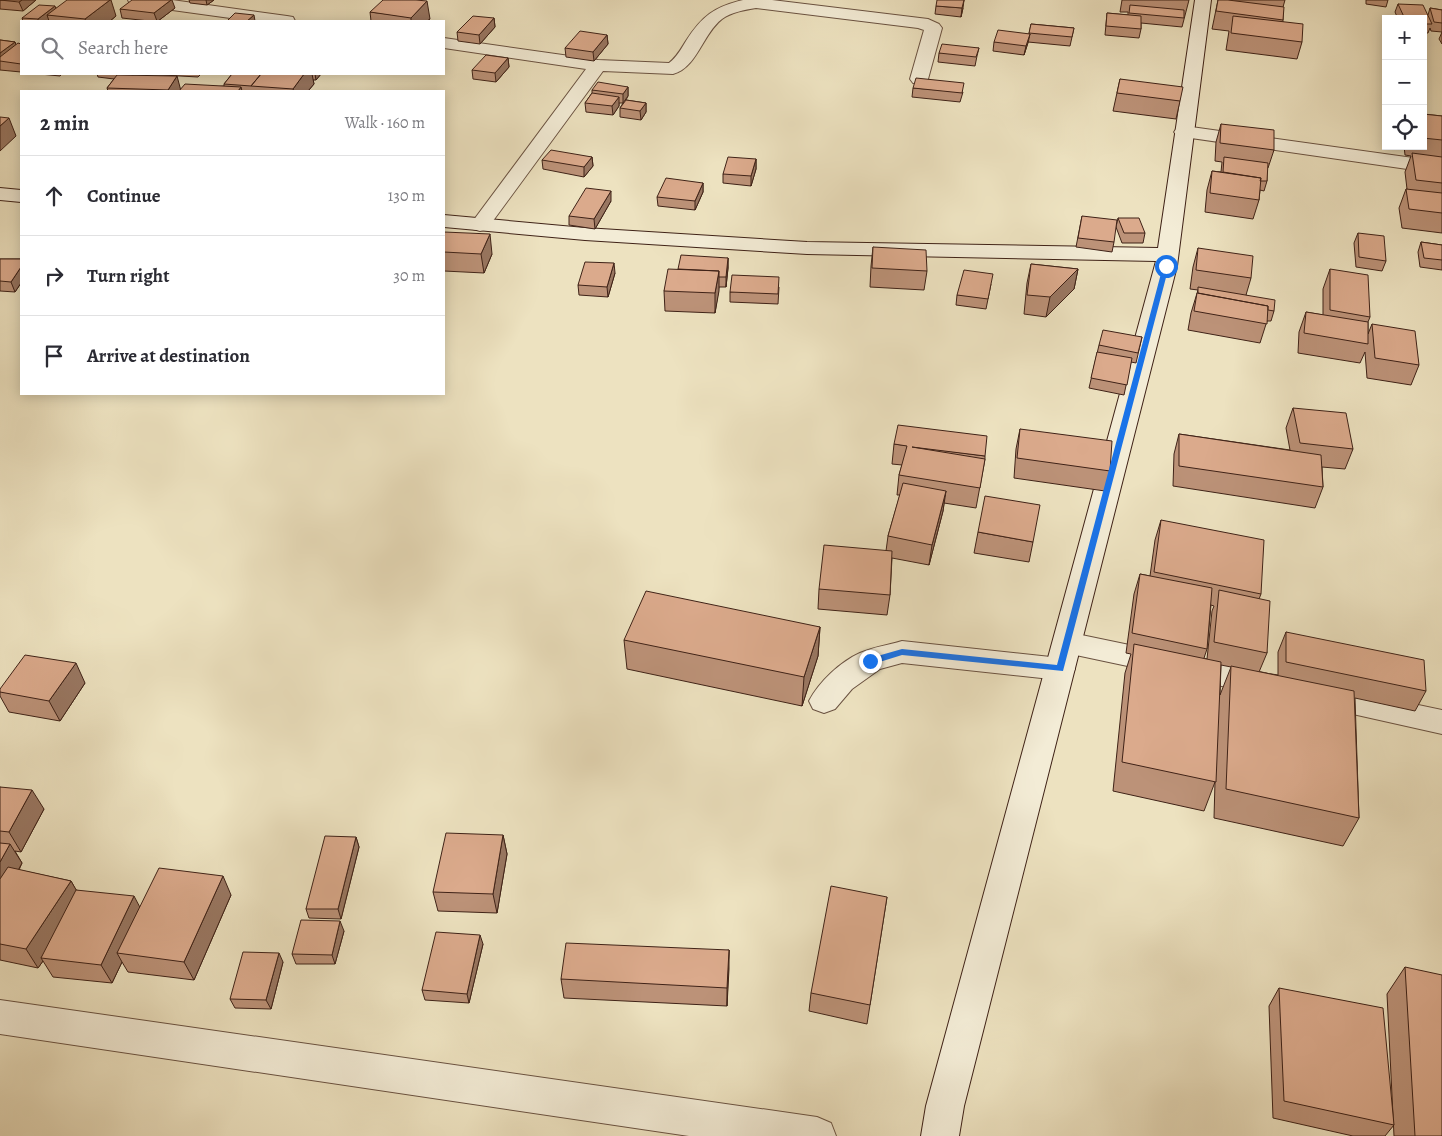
<!DOCTYPE html>
<html lang="en">
<head>
<meta charset="utf-8">
<style>
  :root { --surface:#fff; --page:#f7f7f7; --text:#2b2b33; --muted:#7c7c81; --line:#e1e1e2 }
  body { margin:0; font-family:Alegreya,serif; background:var(--page); color:var(--text) }
  .controls { position:absolute; right:15px; top:15px; display:grid; overflow:hidden; border-radius:0px; box-shadow:0 2px 12px #0003 }
  .controls button { width:45px; height:45px; display:grid; place-items:center; padding:0; border:0; border-bottom:1px solid var(--line); background:var(--surface); color:var(--text); font:25px sans-serif }
  .stop { position:absolute; width:15px; height:15px; margin:-11px; border:4px solid #1a73e8; border-radius:50%; background:#fff }
  .stop.end { background:#1a73e8; border-color:#fff; box-shadow:0 1px 5px #0008 }
  .list { margin:0; padding:0; list-style:none }
  h2 { display:flex; justify-content:space-between; align-items:center; height:65px; margin:0; padding:0 20px; font-size:21px }
  h2 small { font-size:16px; font-weight:400; color:var(--muted) }
  .list li { display:grid; grid-template-columns:32px 1fr auto; gap:15px; align-items:center; box-sizing:border-box; height:80px; padding:0 20px; border-top:1px solid var(--line) }
  .list b { display:block; font-size:19px; white-space:nowrap }
  .list em { font-size:16px; font-style:normal; color:var(--muted) }
  .icon { flex:none; width:28px; height:28px; fill:none; stroke:currentColor; stroke-width:2; stroke-linecap:round; stroke-linejoin:round }
  .map { position:relative; flex:none; width:1442px; height:1136px; overflow:hidden }
  .search { position:absolute; background:var(--surface); box-shadow:0 2px 12px #0003; left:20px; top:20px; width:425px; height:55px; display:flex; align-items:center; gap:12px; box-sizing:border-box; padding:0 18px; border-radius:0px; color:var(--muted); font-size:19px }
  .panel { position:absolute; background:var(--surface); box-shadow:0 2px 12px #0003; left:20px; top:90px; width:425px; height:305px; border-radius:0px }
  .map>svg:first-child { display:block }
  .lines { fill:none; stroke-linecap:round; stroke-linejoin:round }
  .street-casing { stroke:#6a5241; stroke-width:2 }
  .secondary-casing { stroke:#3f2217; stroke-width:2 }
  .street { fill:#f3ecd6; fill-rule:evenodd }
  .secondary { fill:#f3ecd6; fill-rule:evenodd }
  .wall { fill:#bc9278; stroke:#3f2217; fill-rule:evenodd }
  .shaded-wall { fill:#997762; stroke:#3f2217 }
  .building { fill:#dbaa8c; stroke:#3f2217 }
  .route { fill:#1a73e8 }
</style>
</head>
<body>
<div class="map">
<svg width="1442" height="1136" viewBox="0 0 1442 1136">
  <rect width="100%" height="100%" fill="#ede2c0"/>
  <filter id="stains"><feTurbulence type="fractalNoise" baseFrequency=".004" numOctaves="4"/><feColorMatrix values="0 0 0 0 .2 0 0 0 0 .09 0 0 0 0 .02 0 0 0 .5 -.17"/></filter>
  <radialGradient id="worn" r=".72"><stop offset=".6" stop-color="#630" stop-opacity="0"/><stop offset="1" stop-color="#630" stop-opacity=".3"/></radialGradient>
  <g class="lines">
    <defs>
      <path id="street" d="M128,0H172L287,16L293,17L295,21H252L136,5L130,4Z
        M743,0H772L928,19L939,24L942,28L928,79L925,83L919,84L913,83L910,79L924,30L918,28L756,8C744,10 732,12 722,19C703,33 697,68 673,74L603,71L487,229L480,231L473,229L470,225L473,221L586,69L444,48V38L598,60L669,63C677,57 681,49 686,41C702,16 714,7 743,0Z
        M1184,126L1442,162V174L1177,136L1174,132L1177,128Z
        M1067,632L1264,673L1275,676L1279,684L1275,692L1264,695L1057,651L1053,643L1057,635Z
        M902,641L1060,658L1070,661L1075,669L1070,677L1060,680L902,663L880,669L852,689L835,709L824,713L813,709L809,701C819,682 840,662 860,653C873,647 889,645 902,641Z
        M1319,684L1442,710V734L1308,704L1304,696L1308,688Z
        M0,1000L817,1117L831,1123L836,1136H689L0,1034Z"/>
      <path id="secondary" d="M1195,0H1211L1177,266L964,1106L959,1136H921L926,1106L1156,261L807,254L585,240L444,227V215L585,228L807,242L1158,248Z
        M0,188L21,190V202L0,200Z"/>
    </defs>
    <use href="#street" class="street-casing"/>
    <use href="#secondary" class="secondary-casing"/>
    <use href="#street" class="street"/>
    <use href="#secondary" class="secondary"/>
  </g>
  <path class="wall" d="M0,0H36L23,11L0,9Z
    M189,0H214L207,5L190,3Z
    M1122,0H1189L1182,27L1141,23V29L1139,38L1105,35L1107,13L1128,15V12H1120Z
    M1218,0H1285L1283,7V22L1302,42L1297,59L1226,50L1229,31L1212,29Z
    M1366,0H1388L1386,7L1366,4Z
    M1398,4L1428,15L1430,8L1442,10V44L1439,39L1442,32L1431,31L1430,28L1428,33H1423V19H1398L1395,12Z
    M936,6L963,8L961,17L935,14Z
    M56,8L116,16L110,21H23L22,18Z
    M175,8L158,21H149L122,18L120,9Z
    M370,12L430,19L427,21H371Z
    M494,18L495,27L480,44L458,41L457,32Z
    M1031,24L1074,28L1070,46L1028,42L1024,55L993,51L994,42L1029,34Z
    M607,35L608,44L594,61L566,57L565,48Z
    M0,40L15,42L16,45L21,44V72L0,70Z
    M979,48L977,56L975,66L938,62L939,53Z
    M508,58L509,67L496,82L473,79L472,70Z
    M40,74H62L60,76Z
    M97,74H132L131,75L180,90L224,86V84L232,74H321L316,80H313L314,84L308,91H108L107,88L114,79L98,77Z
    M145,74H201L198,77Z
    M1120,79L1180,101L1176,119L1113,111Z
    M628,87V96L626,100L646,103V112L641,120L620,117V108L623,103H619V106L613,115L586,112L585,103L592,93V90Z
    M913,88L963,92L960,102L912,97Z
    M1423,114L1442,116V233L1402,228L1399,208L1406,189H1407L1405,172L1411,156L1405,155L1404,146H1423Z
    M1221,124L1274,150L1268,168H1267V181L1264,191L1260,190L1259,200L1253,219L1205,212L1207,190L1212,171L1221,172L1222,162L1215,161L1216,142Z
    M592,157L593,166L584,177L543,169L542,160Z
    M756,159V169L751,186L723,183V174Z
    M703,183V192L695,210L658,206L657,197Z
    M611,201L595,229L569,225V216Z
    M1082,216L1114,242L1112,252L1076,247Z
    M1118,218L1145,233L1143,243H1122L1116,227Z
    M444,232L492,254L484,273L444,271Z
    M1358,233L1386,261L1382,271L1356,267L1354,243Z
    M1421,242L1442,245V270L1420,267L1418,252Z
    M873,247L927,271L924,290L870,287L871,266Z
    M1198,248L1251,278L1246,295L1274,311L1271,321H1267L1260,343L1188,330L1191,313L1198,290L1190,289L1193,267Z
    M728,258V268L726,287H719L715,313L665,311L664,291L678,269Z
    M0,259H21V283L15,292L0,291Z
    M1031,264L1078,269L1074,289L1046,317L1024,314L1027,283Z
    M1330,269L1370,317L1368,322V334L1372,324L1419,365L1411,385L1367,378L1365,352L1360,363L1298,353L1299,332L1306,312L1323,315V289Z
    M615,273L608,297L579,295L578,285Z
    M991,284L986,309L956,305L957,295Z
    M779,287L778,304L730,302V292Z
    M1142,337L1136,363L1131,362L1124,395L1089,388L1099,345Z
    M1293,408L1353,449L1345,469L1322,467L1323,487L1315,508L1173,486L1174,454L1179,434L1290,450L1286,428Z
    M1020,429L1110,471L1105,491L1014,478L1016,449Z
    M894,444L985,456V459L976,508L944,503L943,511L929,565L892,558L890,595L887,615L818,609L819,589L886,551L888,536L900,495H897L899,475L902,465L892,464Z
    M1161,520L1261,594L1259,599L1267,653L1259,672L1278,675V652L1286,632L1426,691L1415,711L1355,698L1359,818L1343,846L1214,818L1215,782L1204,811L1113,791L1125,673L1131,654L1126,653L1134,594L1140,574L1150,576L1155,540ZM1211,605L1214,606L1212,611L1207,659L1204,658L1207,649ZM1221,665L1231,667L1220,695Z
    M978,532L1033,542L1029,562L974,553Z
    M820,627L818,656L802,706L627,669L624,640Z
    M85,683L60,721L9,712L0,696V689Z
    M0,787L44,809L21,852L15,851L22,863L19,870L71,881L76,890L140,907L231,895L194,980L128,972L122,962L112,983L53,977L43,961L38,968L0,960Z
    M503,835L507,854L497,913L438,911L433,892Z
    M356,837L359,847L341,919L309,918L306,909Z
    M887,897L867,1024L809,1011L811,993Z
    M344,931L335,964H296L292,954Z
    M483,944L469,1003L425,1000L422,990Z
    M729,950L727,1006L564,998L561,979Z
    M283,962L271,1009L235,1008L230,999Z
    M1405,967L1442,1136H1394L1387,994Z
    M1279,988L1394,1125L1385,1136H1353L1273,1118L1269,1006Z"/>
  <path class="shaded-wall" d="M22,0H36L23,11L19,2Z
    M110,0H111L116,16L110,21H86L85,19Z
    M171,0H172L175,8L158,21H157L154,13Z
    M206,0H214L207,5Z
    M964,0L963,8L961,17L962,8Z
    M427,1L430,19L427,21H411V18Z
    M55,6L58,15H47L49,21H38V19Z
    M254,15L255,21H247Z
    M494,18L495,27L480,44L479,35Z
    M1030,34L1028,43L1024,55L1026,46Z
    M607,35L608,44L594,61L593,52Z
    M15,42L18,51L0,61V53Z
    M508,58L509,67L496,82L495,73Z
    M304,74H312L314,84L308,91H294L293,89Z
    M315,74H321L316,80Z
    M177,76L181,91H168V90Z
    M241,87L242,91H238Z
    M628,87V96L623,103V94Z
    M619,97V106L613,115L612,106Z
    M646,103V112L641,120L640,111Z
    M9,118L16,136L0,151V126Z
    M592,157L593,166L584,177V167Z
    M756,159V169L751,186V176Z
    M703,183V192L695,210V201Z
    M611,191V201L595,229L594,219Z
    M490,234L492,254L484,273L481,254Z
    M728,258V268L726,287V277Z
    M614,263L615,273L608,297L607,287Z
    M21,267V283L15,292L11,282Z
    M1078,269L1074,289L1046,317L1050,297Z
    M719,271V291L715,313V293Z
    M946,491L943,511L929,565L932,545Z
    M820,627L818,656L802,706L804,677Z
    M76,663L85,683L60,721L49,701Z
    M32,790L44,809L21,852L9,832Z
    M503,835L507,854L497,913L493,894Z
    M356,837L359,847L341,919L338,909Z
    M10,844L22,863L0,904V862Z
    M223,876L231,895L194,980L184,962Z
    M71,881L82,900L41,958L43,961L38,968L26,949Z
    M134,896L144,915L117,953L122,962L112,983L101,965Z
    M340,921L344,931L335,964L332,955Z
    M480,935L483,944L469,1003L467,994Z
    M729,950V969L727,1006V988Z
    M279,953L283,962L271,1009L266,1000Z"/>
  <path class="building" d="M0,0H22L19,2Z
    M67,0H110L85,19L47,15Z
    M132,0H171L154,13L120,9Z
    M383,0H416L427,1L411,18L370,12Z
    M937,0H964L962,8L936,6Z
    M1218,0H1228L1284,7L1283,20L1216,11Z
    M1398,4L1423,5L1432,24H1423V19H1405Z
    M39,5L55,6L38,19L22,18Z
    M1130,5L1184,10V18L1129,13Z
    M1430,8L1442,10V23L1434,22Z
    M235,13L254,15L247,21H227Z
    M1107,13L1141,16V29L1106,26Z
    M473,16L494,18L479,35L457,32Z
    M1233,16L1303,24L1302,42L1231,33Z
    M1031,24L1074,28L1072,37L1029,33Z
    M998,30L1030,34L1026,46L994,42Z
    M580,31L607,35L593,52L565,48Z
    M0,40L15,42L0,53Z
    M18,43L21,44V64L0,61V57Z
    M942,44L979,48L976,57L939,53Z
    M486,55L508,58L495,73L472,70Z
    M232,74H261L251,86L224,84Z
    M261,74H304L293,89L251,86Z
    M117,75L177,76L168,90L107,88Z
    M916,78L964,83L962,93L913,88Z
    M1120,79L1183,87L1180,101L1117,93Z
    M598,82L628,87L623,94L592,90Z
    M185,84L241,87L238,91H179Z
    M592,93L619,97L612,106L585,103Z
    M626,100L646,103L640,111L620,108Z
    M1423,114L1442,116V140L1423,138Z
    M0,117L9,118L0,126Z
    M1221,124L1274,130V150L1220,143Z
    M551,150L592,157L584,167L542,160Z
    M1412,153L1442,157V183L1416,180Z
    M728,157L756,159L751,176L723,174Z
    M1224,157L1268,163L1267,181H1260L1261,178L1223,172Z
    M1212,171L1261,178L1259,200L1210,193Z
    M666,178L703,183L695,201L657,197Z
    M586,188L611,191L594,219L569,216Z
    M1406,189L1442,193V213L1409,209Z
    M1082,216L1117,220L1114,242L1078,238Z
    M1118,218H1139L1145,233H1124Z
    M444,232L490,234L481,254L444,252Z
    M1358,233L1384,236L1386,261L1359,257Z
    M1421,242L1442,245V260L1424,258Z
    M873,247L926,250L927,271L872,268Z
    M1198,248L1253,256L1251,278L1196,270Z
    M681,255L728,258L726,277H719V271L678,269Z
    M0,259H21V267L11,282L0,281Z
    M585,262L614,263L607,287L578,285Z
    M1031,264L1078,269L1050,297L1027,295Z
    M668,269L719,271L715,293L664,291Z
    M1330,269L1368,275L1370,317L1330,310Z
    M964,270L993,274L988,299L957,295Z
    M732,275L779,277L778,294L730,292Z
    M1198,287L1275,300L1274,311L1268,310V306L1198,293Z
    M1197,293L1268,306L1267,324L1194,311Z
    M1306,312L1368,322V344L1304,333Z
    M1372,324L1415,331L1419,365L1375,358Z
    M1103,330L1142,337L1138,353L1099,345Z
    M1097,352L1132,358L1127,385L1091,378Z
    M1293,408L1346,413L1353,449L1300,443Z
    M898,425L987,436L985,456L912,447L985,459L980,488L899,475L907,446L894,444Z
    M1020,429L1112,441L1110,471L1017,458Z
    M1179,434L1321,455L1323,487L1179,466Z
    M903,483L946,491L932,545L888,536Z
    M985,496L1040,505L1033,542L978,532Z
    M1161,520L1264,540L1261,594L1154,572Z
    M824,545L892,551L890,595L819,589Z
    M1140,574L1212,588L1207,649L1132,633Z
    M1219,590L1270,601L1267,653L1214,642Z
    M646,591L820,627L804,677L624,640Z
    M1286,632L1424,660L1426,691L1286,662Z
    M1134,644L1221,662L1216,782L1122,762Z
    M25,655L76,663L49,701L0,692V689Z
    M1231,666L1354,691L1359,818L1226,789Z
    M0,787L32,790L9,832L0,831Z
    M446,833L503,835L493,894L433,892Z
    M325,836L356,837L338,909H306Z
    M0,843L10,844L0,862Z
    M8,867L71,881L26,949L0,944V879Z
    M159,868L223,876L184,962L117,953Z
    M831,886L887,897L870,1005L811,993Z
    M76,890L134,896L101,965L41,958Z
    M301,920L340,921L332,955L292,954Z
    M436,932L480,935L467,994L422,990Z
    M566,943L729,950L727,988L561,979Z
    M243,952L279,953L266,1000L230,999Z
    M1405,967L1442,975V1136H1415Z
    M1279,988L1383,1008L1394,1125L1284,1101Z"/>
  <path class="route" d="M1166,264L1169,266L1063,671L902,655L870,665L867,664V659L902,649L1057,665L1163,266Z"/>
  <rect width="100%" height="100%" filter="url(#stains)"/>
  <rect width="100%" height="100%" fill="url(#worn)"/>
</svg>
<div class="controls">
<button>+</button>
<button>−</button>
<button><svg class="icon" aria-label="locate" viewBox="0 0 24 24"><circle cx="12" cy="12" r="6"/><path d="M12 2v4M12 18v4M2 12h4M18 12h4"/></svg></button>
</div>
<div class="stop" style="left:1166px;top:266px"></div>
<div class="stop end" style="left:870px;top:661px"></div>
<div class="search"><svg class="icon" aria-label="search" viewBox="0 0 24 24"><circle cx="10" cy="10" r="6"/><path d="M15 15l6 6"/></svg>Search here</div>
<section class="panel">
<h2>2 min<small>Walk · 160 m</small></h2>
<ul class="list">
<li><svg class="icon" aria-label="ahead" viewBox="0 0 24 24"><path d="M12 20V5M6 11l6-6 6 6"/></svg><div><b>Continue</b></div><em>130 m</em></li>
<li><svg class="icon" aria-label="right" viewBox="0 0 24 24"><path d="M7 20v-9h11M14 6l5 5-5 5"/></svg><div><b>Turn right</b></div><em>30 m</em></li>
<li><svg class="icon" aria-label="arrive" viewBox="0 0 24 24"><path d="M6 21V4h12l-3 4 3 4H6"/></svg><div><b>Arrive at destination</b></div></li>
</ul>
</section>
</div>
</body>
</html>
